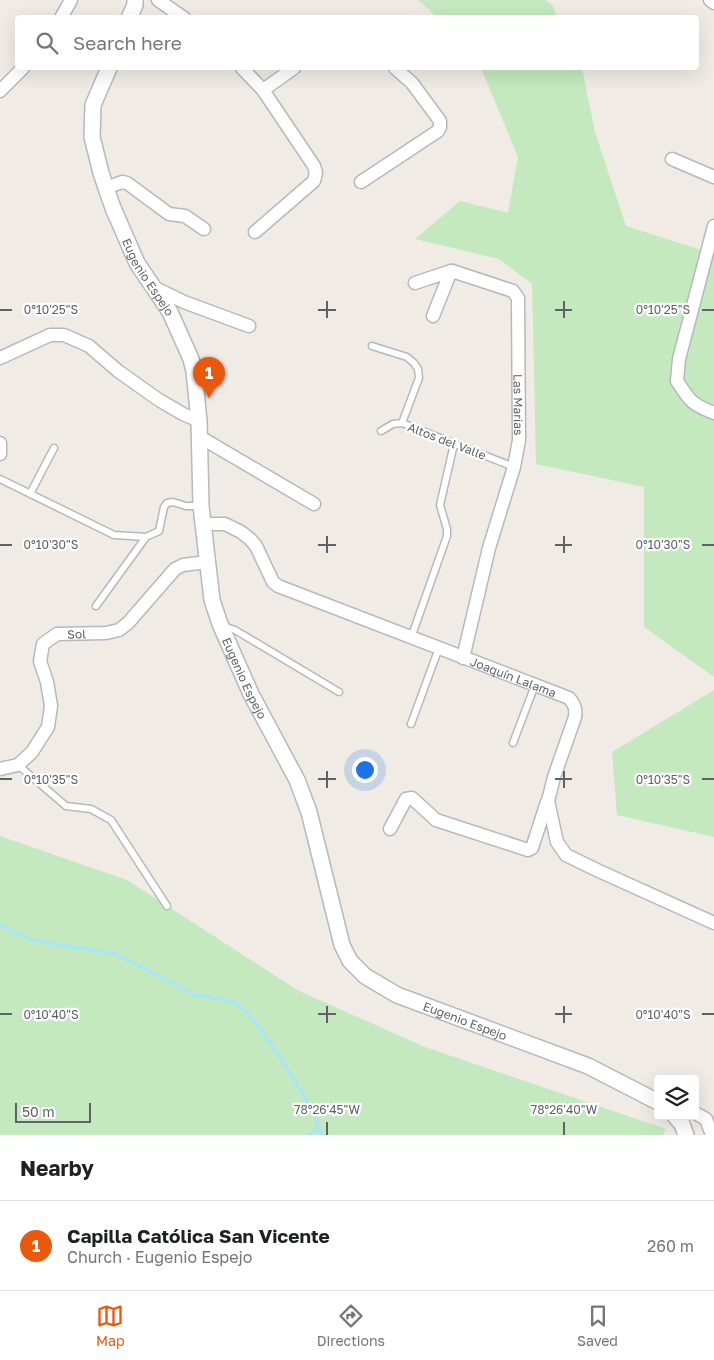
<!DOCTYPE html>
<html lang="en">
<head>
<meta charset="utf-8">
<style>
  :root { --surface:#fff; --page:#f6f6f6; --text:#202124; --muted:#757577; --line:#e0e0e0; --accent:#ea580c }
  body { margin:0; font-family:"Golos Text",sans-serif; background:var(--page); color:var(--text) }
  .controls { position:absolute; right:15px; bottom:15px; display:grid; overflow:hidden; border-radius:5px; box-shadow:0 5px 20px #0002 }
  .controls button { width:45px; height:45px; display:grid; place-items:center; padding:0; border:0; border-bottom:1px solid var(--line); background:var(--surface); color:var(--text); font:25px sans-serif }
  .scale { position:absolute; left:15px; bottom:12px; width:76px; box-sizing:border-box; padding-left:5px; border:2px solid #5c6266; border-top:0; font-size:14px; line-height:18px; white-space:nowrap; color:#5c6266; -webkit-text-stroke:4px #fff; paint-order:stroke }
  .you { position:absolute; left:364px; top:769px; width:18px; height:18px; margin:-12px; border:4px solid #fff; border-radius:50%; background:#1a73e8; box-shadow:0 0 0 8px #1a73e833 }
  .badge { display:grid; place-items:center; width:32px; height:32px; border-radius:50%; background:var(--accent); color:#fff; font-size:16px; font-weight:700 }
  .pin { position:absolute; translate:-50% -41px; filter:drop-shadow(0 1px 2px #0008) }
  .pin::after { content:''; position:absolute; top:26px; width:18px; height:15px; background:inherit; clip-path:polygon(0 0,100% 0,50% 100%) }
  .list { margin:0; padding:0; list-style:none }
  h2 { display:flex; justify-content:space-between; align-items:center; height:65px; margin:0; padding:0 20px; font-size:21px }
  h2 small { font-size:16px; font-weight:400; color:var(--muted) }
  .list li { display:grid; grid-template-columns:32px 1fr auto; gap:15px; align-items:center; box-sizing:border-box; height:90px; padding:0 20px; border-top:1px solid var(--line) }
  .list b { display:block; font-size:19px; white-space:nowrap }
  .list p { margin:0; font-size:16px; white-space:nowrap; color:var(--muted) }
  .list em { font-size:16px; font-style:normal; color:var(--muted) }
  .icon { flex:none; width:28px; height:28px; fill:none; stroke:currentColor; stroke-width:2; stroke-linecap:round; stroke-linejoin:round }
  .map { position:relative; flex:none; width:714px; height:1135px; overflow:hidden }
  .search { position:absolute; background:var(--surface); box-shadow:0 5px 20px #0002; left:15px; right:15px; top:15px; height:55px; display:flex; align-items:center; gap:12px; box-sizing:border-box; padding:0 18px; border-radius:5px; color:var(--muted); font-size:19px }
  .sheet { height:155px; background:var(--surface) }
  nav { display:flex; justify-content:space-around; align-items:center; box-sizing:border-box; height:70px; border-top:1px solid var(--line); background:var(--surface); font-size:14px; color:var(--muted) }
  nav a { display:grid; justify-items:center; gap:2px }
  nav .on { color:var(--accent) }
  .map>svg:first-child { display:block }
  .green { fill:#c5e9bf }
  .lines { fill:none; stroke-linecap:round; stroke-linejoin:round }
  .stream { stroke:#a6e5ff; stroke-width:3 }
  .service-casing { stroke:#b5b9bc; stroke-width:9 }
  .minor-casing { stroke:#b5b9bc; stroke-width:15 }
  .tertiary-casing { stroke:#b5b9bc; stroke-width:18 }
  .service { stroke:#fff; stroke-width:6 }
  .minor { stroke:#fff; stroke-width:12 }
  .tertiary { stroke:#fff; stroke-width:15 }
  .ticks { fill:none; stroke:#5c6266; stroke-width:2 }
  .labels { text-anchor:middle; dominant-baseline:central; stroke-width:4.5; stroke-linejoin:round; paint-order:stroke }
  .street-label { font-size:12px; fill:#5c6266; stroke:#fff }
  .ticks-label { font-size:12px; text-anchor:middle; fill:#5c6266; stroke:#fff; stroke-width:4.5; stroke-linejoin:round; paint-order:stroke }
</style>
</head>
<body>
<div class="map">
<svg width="714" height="1135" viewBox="0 0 714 1135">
  <rect width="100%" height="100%" fill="#f0ece5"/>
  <path class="green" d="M418,0H546L552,5L558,17H437Z
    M481,68H582L595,132L626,226L714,254V677L644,627V487L536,464L532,284L499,259L415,239L460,201L508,213L518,157Z
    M714,690V837L617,815L612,752Z
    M0,836L127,880L299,991L425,1047L666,1129L663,1135H0Z"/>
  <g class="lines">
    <path class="stream" d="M0,925L31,940L116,954L195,995L232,1001L248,1013L275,1049L313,1111L322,1135
      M308,1135L319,1127"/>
    <defs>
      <path id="service" d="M372,346L407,357L414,363L418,369L419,378L402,423
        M381,431L393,424L402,423L514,467
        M0,479L114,535L146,537L159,531L164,507L167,503L173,502L186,506H200
        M30,494L54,448
        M96,606L146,537
        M223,626L235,630L339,692
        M411,638L447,536V529L440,505L454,444
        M411,724L439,648
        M513,743L535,685
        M18,765L66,806L91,809L111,820L167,906"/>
      <g id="minor">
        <path d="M158,0L184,18"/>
        <path d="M710,0L714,3"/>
        <path d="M61,18L71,0"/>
        <path d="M242,68L263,90L314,166L316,173L314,181L255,232"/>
        <path d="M263,90L294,68"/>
        <path d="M0,91L23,68"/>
        <path d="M672,159L714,177"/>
        <path d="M361,182L438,131L440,127V121L412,83L395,68"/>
        <path d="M106,188L122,182L127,183L169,214L185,216L204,229"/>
        <path d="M714,226L679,359L677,381C690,401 691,404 714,413"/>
        <path d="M415,283L451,271"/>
        <path d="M153,287L184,302L249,326"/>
        <path id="s1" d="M433,316L451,271H452L513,291L518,298L519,440L514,467L489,548L463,658"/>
        <path d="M0,358L50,335H64L89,346L118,371L159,400L183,414L199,421"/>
        <path d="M200,437L314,504"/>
        <path d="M0,443V454"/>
        <path id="s2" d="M203,524H225L241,532L250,539L256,546L273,582L278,586L569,698C575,705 576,709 575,717L554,777L548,801L557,842L566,855L599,871L714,923"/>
        <path id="s3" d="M0,769L18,765L32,752L48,727L51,706L47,682L40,661L43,644L57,634L106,633L119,630L128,623L175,569L183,565L207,562"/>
        <path d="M390,829L406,799L412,798L436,820L528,850L532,848L547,802"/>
        <path d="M695,1113L706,1119L712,1135"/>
      </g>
      <g id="tertiary">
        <path d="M129,18L135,5V0"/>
        <path id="s4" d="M109,68L93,105L92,137L101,173L106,188L113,208L137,263L170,312L191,359L194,371L199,421L201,506L212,600L220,624L251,694L297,780L309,812L342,945L350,961L365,976L397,995L588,1066L658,1102"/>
        <path d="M675,1116L682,1124L686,1135"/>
      </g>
    </defs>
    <use href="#service" class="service-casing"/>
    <use href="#minor" class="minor-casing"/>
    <use href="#tertiary" class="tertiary-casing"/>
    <use href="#service" class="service"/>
    <use href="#minor" class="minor"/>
    <use href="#tertiary" class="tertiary"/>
  </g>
  <path class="ticks" d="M327,301V318M564,301V318M0,310H12M318,310H336M555,310H572M702,310H714M327,536V553M564,536V553M0,545H12M318,545H336M555,545H572M702,545H714M327,771V788M564,771V788M0,779H12M318,779H336M555,779H572M702,779H714M327,1006V1023M564,1006V1023M0,1014H12M318,1014H336M555,1014H572M702,1014H714M327,1122V1135M564,1122V1135"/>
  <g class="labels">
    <g class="street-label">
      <text stroke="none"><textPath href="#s4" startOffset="224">Eugenio Espejo</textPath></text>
      <text stroke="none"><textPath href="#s1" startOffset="229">Las Marias</textPath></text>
      <text transform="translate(447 441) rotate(21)">Altos del Valle</text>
      <text stroke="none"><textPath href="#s3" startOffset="189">Sol</textPath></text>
      <text stroke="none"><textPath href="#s2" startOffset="359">Joaquín Lalama</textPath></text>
      <text stroke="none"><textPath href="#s4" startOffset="644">Eugenio Espejo</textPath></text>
      <text stroke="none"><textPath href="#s4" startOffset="1079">Eugenio Espejo</textPath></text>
    </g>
  </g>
  <g class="ticks-label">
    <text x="51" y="314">0°10'25"S</text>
    <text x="663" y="314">0°10'25"S</text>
    <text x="51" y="549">0°10'30"S</text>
    <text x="663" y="549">0°10'30"S</text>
    <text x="51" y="784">0°10'35"S</text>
    <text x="663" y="784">0°10'35"S</text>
    <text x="51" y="1019">0°10'40"S</text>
    <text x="663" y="1019">0°10'40"S</text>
    <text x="327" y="1114">78°26'45"W</text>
    <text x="564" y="1114">78°26'40"W</text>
  </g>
</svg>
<div class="controls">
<button><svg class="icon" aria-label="layers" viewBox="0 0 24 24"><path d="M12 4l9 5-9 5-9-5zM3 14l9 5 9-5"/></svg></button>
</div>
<div class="scale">50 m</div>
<div class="you"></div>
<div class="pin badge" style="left:209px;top:398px">1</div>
<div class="search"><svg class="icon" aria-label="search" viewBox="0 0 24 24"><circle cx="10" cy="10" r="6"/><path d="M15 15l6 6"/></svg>Search here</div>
</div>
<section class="sheet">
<h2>Nearby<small></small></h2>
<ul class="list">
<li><span class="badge">1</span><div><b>Capilla Católica San Vicente</b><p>Church · Eugenio Espejo</p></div><em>260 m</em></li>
</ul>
</section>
<nav>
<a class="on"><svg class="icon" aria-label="map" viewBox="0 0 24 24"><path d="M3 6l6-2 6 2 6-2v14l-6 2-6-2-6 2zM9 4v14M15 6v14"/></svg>Map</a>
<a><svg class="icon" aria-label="directions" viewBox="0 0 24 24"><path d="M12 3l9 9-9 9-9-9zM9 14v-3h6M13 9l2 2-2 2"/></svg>Directions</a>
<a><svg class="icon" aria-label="saved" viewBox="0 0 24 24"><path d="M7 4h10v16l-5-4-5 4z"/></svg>Saved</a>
</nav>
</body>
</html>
